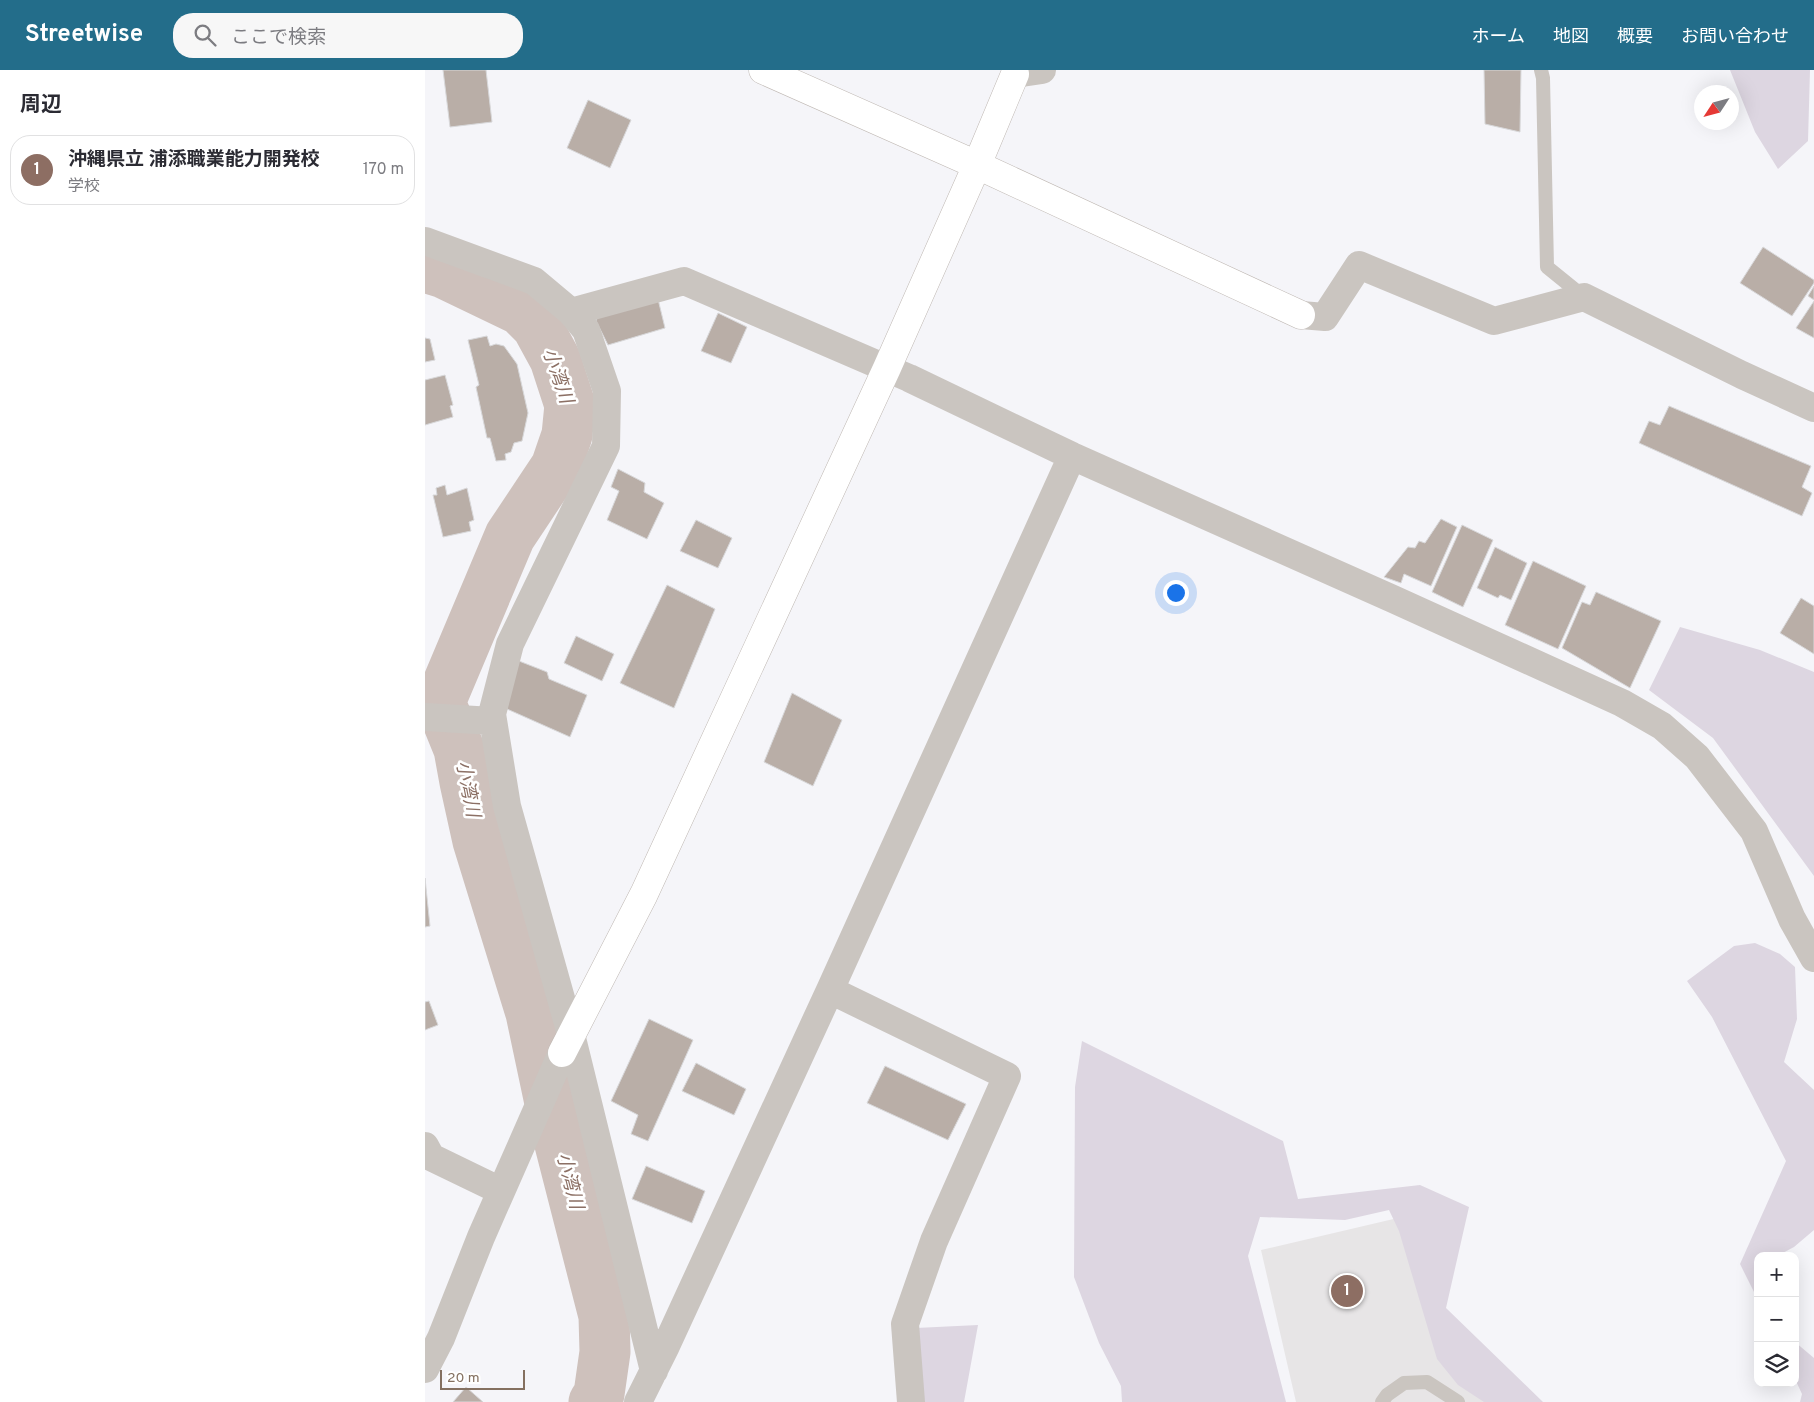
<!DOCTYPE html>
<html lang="ja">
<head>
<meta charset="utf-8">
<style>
  :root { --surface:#fff; --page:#f7f7f7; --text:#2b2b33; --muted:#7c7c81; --line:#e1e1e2; --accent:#236d8a }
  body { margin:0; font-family:Overpass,"Noto Sans JP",sans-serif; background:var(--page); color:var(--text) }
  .controls { position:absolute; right:15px; bottom:15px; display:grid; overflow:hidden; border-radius:10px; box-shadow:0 5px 20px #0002 }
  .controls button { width:45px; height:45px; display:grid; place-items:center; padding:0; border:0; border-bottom:1px solid var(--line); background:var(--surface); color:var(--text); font:25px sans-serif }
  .compass { position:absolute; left:1269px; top:15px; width:45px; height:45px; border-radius:50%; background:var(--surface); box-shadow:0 5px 20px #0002; rotate:234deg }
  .scale { position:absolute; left:15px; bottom:12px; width:85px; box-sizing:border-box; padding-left:5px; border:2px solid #847060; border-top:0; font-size:14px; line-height:18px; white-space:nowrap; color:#847060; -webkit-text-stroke:4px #fff; paint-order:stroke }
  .you { position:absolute; left:750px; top:522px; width:18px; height:18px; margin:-12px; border:4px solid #fff; border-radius:50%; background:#1a73e8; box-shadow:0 0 0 8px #1a73e833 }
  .badge { display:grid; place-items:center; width:32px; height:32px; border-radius:50%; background:var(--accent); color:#fff; font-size:16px; font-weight:700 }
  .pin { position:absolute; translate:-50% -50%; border:2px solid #fff; box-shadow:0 1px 5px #0006 }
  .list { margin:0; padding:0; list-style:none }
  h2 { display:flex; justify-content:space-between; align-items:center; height:65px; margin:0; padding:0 20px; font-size:21px }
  h2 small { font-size:16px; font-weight:400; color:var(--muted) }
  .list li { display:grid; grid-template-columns:32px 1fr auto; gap:15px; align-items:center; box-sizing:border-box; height:70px; margin:0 10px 10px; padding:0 10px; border:1px solid var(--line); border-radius:20px }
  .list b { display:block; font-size:19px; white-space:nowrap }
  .list p { margin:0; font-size:16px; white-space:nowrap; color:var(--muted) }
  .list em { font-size:16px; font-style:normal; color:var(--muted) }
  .icon { flex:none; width:28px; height:28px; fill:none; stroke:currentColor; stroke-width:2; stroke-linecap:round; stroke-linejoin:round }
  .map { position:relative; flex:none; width:1389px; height:1332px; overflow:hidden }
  header { display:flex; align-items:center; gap:30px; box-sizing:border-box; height:70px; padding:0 25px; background:var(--accent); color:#fff }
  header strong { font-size:24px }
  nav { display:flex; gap:28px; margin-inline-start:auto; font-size:18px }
  .search { width:350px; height:45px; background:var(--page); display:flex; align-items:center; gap:12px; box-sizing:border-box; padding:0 18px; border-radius:20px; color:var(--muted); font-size:19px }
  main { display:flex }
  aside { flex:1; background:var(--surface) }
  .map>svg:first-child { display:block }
  .built { fill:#e7e5e6 }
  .green { fill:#ddd6e1 }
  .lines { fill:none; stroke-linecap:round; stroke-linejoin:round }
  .river { stroke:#cec1bc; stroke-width:51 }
  .building { fill:#b9aea7; stroke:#d8d8da }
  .secondary-casing { stroke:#bfb8b3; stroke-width:29 }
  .lane { stroke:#cac5c0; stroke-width:14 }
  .street { stroke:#cac5c0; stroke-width:28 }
  .secondary { stroke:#fff; stroke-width:28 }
  .labels { text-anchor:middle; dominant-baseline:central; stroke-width:5; stroke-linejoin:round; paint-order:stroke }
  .water-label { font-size:19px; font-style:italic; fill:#8c7065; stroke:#fff }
</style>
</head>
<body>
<header>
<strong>Streetwise</strong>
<div class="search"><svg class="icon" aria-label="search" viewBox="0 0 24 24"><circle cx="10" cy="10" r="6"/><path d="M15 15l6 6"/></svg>ここで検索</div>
<nav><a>ホーム</a><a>地図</a><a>概要</a><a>お問い合わせ</a></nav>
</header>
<main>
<aside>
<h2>周辺<small></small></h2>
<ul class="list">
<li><span class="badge" style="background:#8d6e63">1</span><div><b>沖縄県立 浦添職業能力開発校</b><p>学校</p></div><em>170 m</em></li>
</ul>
</aside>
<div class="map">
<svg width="1389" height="1332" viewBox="0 0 1389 1332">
  <rect width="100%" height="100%" fill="#f5f5f9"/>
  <path class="built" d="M977,1147L1011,1262L1106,1332H871L836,1180Z"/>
  <path class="green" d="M1305,0H1385L1383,71L1353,99L1330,62Z
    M1255,557L1335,580L1389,602V806L1288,668L1224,620Z
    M1330,873L1355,884L1370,897L1372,949L1359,992L1389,1020V1160L1369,1177L1352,1186H1333V1230L1315,1194L1361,1091L1287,947L1262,911L1309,876Z
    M657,971L858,1071L873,1129L995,1115L1044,1137L1021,1238L1118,1332H1059L1033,1315L1012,1289L974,1161L964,1140L920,1150L835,1147L823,1186L861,1332H697L696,1316L674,1273L649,1207L650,1017Z
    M553,1255L539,1332H498L491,1258Z
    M1370,1272L1389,1288V1332H1375L1377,1324L1370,1309Z"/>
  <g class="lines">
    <path class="river" d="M0,197L19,203L96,240L112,256L130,289L145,335L142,365L131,397L85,466L15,632L34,679L40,712L53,771L106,943L128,1047L179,1246L180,1282L174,1324L169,1332"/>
  </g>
  <path class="building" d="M18,0H61L67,52L25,57Z
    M1059,0H1096L1095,62L1060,54Z
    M163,30L206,50L185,98L142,78Z
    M1338,177L1389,210V213L1367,246L1315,213Z
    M1389,216V230L1383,226Z
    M232,225L240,258L183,275L171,251L173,240Z
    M1389,231V268L1371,258Z
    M293,243L322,257L306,293L276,281Z
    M62,266L65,276L71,274L79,276L92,294L103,343L97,371L89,373L86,382L80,384L81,390L71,391L65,368H62L51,317L54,315L43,270Z
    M0,268L5,269L10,290L0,292Z
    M20,305L28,335L25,336L28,347L0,355V310Z
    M1244,336L1386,396L1377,417L1387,423L1377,446L1214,373L1224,351L1235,355Z
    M193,399L220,413L219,422L239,433L222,469L182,450L194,421L186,417Z
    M20,415L22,425L42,418L49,450L44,452L46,461L18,467L8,425H12L11,418Z
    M1016,449L1032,457L1006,516L979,504L976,513L959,507L983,477L990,478L994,471L1000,473Z
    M271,450L307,468L293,498L255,481Z
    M1037,455L1068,470L1038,537L1007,522Z
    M1070,477L1102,493L1086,530L1075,525L1073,528L1052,518Z
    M1108,491L1161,516L1133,579L1080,555Z
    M242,515L290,539L249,638L195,613Z
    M1171,522L1236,551L1205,618L1137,578L1157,532L1165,535Z
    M1376,528L1389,536V584L1355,563Z
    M151,566L189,584L177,611L139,593Z
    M94,591L122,602L124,609L162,625L145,667L82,639L87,608Z
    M367,623L417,650L388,716L339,692Z
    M0,808L5,856L0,857Z
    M4,931L13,955L0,960V932Z
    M224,949L268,970L223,1071L206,1064L213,1045L186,1031Z
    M271,993L321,1019L309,1045L257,1021Z
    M460,996L541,1034L523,1070L442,1033Z
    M221,1096L280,1121L267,1153L207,1129Z
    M41,1317L58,1332H28Z"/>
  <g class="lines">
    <defs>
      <path id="secondary" d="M338,0L552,95L876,245
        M137,983L219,824L462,298L552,95L590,4"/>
    </defs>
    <use href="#secondary" class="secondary-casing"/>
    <path class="lane" d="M1116,0L1118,8L1122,197L1159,227
      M957,1332L962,1325L979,1313L1002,1312L1033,1332"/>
    <path class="street" d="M590,4L617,0
      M0,171L109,211L146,242L161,260L182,321L181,376L85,574L67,644L82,736L146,964L229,1301
      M146,242L259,211L484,308L647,386L968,529L1197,633L1237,656L1272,687L1329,761L1367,849L1389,888
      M876,245L900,247L934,195L1069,251L1159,227L1317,305L1389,338
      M0,647L68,651
      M405,920L582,1006L509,1171L480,1254L486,1332
      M0,1076L6,1087L76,1121
      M0,1299L16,1268L56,1167L137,983
      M213,1332L241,1276L405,920L647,386"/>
    <use href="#secondary" class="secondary"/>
  </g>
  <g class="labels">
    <g class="water-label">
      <text transform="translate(132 306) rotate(71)">小湾川</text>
      <text transform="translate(42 719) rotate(79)">小湾川</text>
      <text transform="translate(144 1111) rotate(76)">小湾川</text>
    </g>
  </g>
</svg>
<div class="controls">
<button>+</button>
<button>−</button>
<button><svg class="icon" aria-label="layers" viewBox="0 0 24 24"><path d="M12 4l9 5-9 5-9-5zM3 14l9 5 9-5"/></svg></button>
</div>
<svg class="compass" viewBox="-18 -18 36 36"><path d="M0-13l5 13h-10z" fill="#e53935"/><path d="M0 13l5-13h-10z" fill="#7c7c81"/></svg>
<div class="scale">20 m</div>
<div class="you"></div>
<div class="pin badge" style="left:922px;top:1221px;background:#8d6e63">1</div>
</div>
</main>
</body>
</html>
